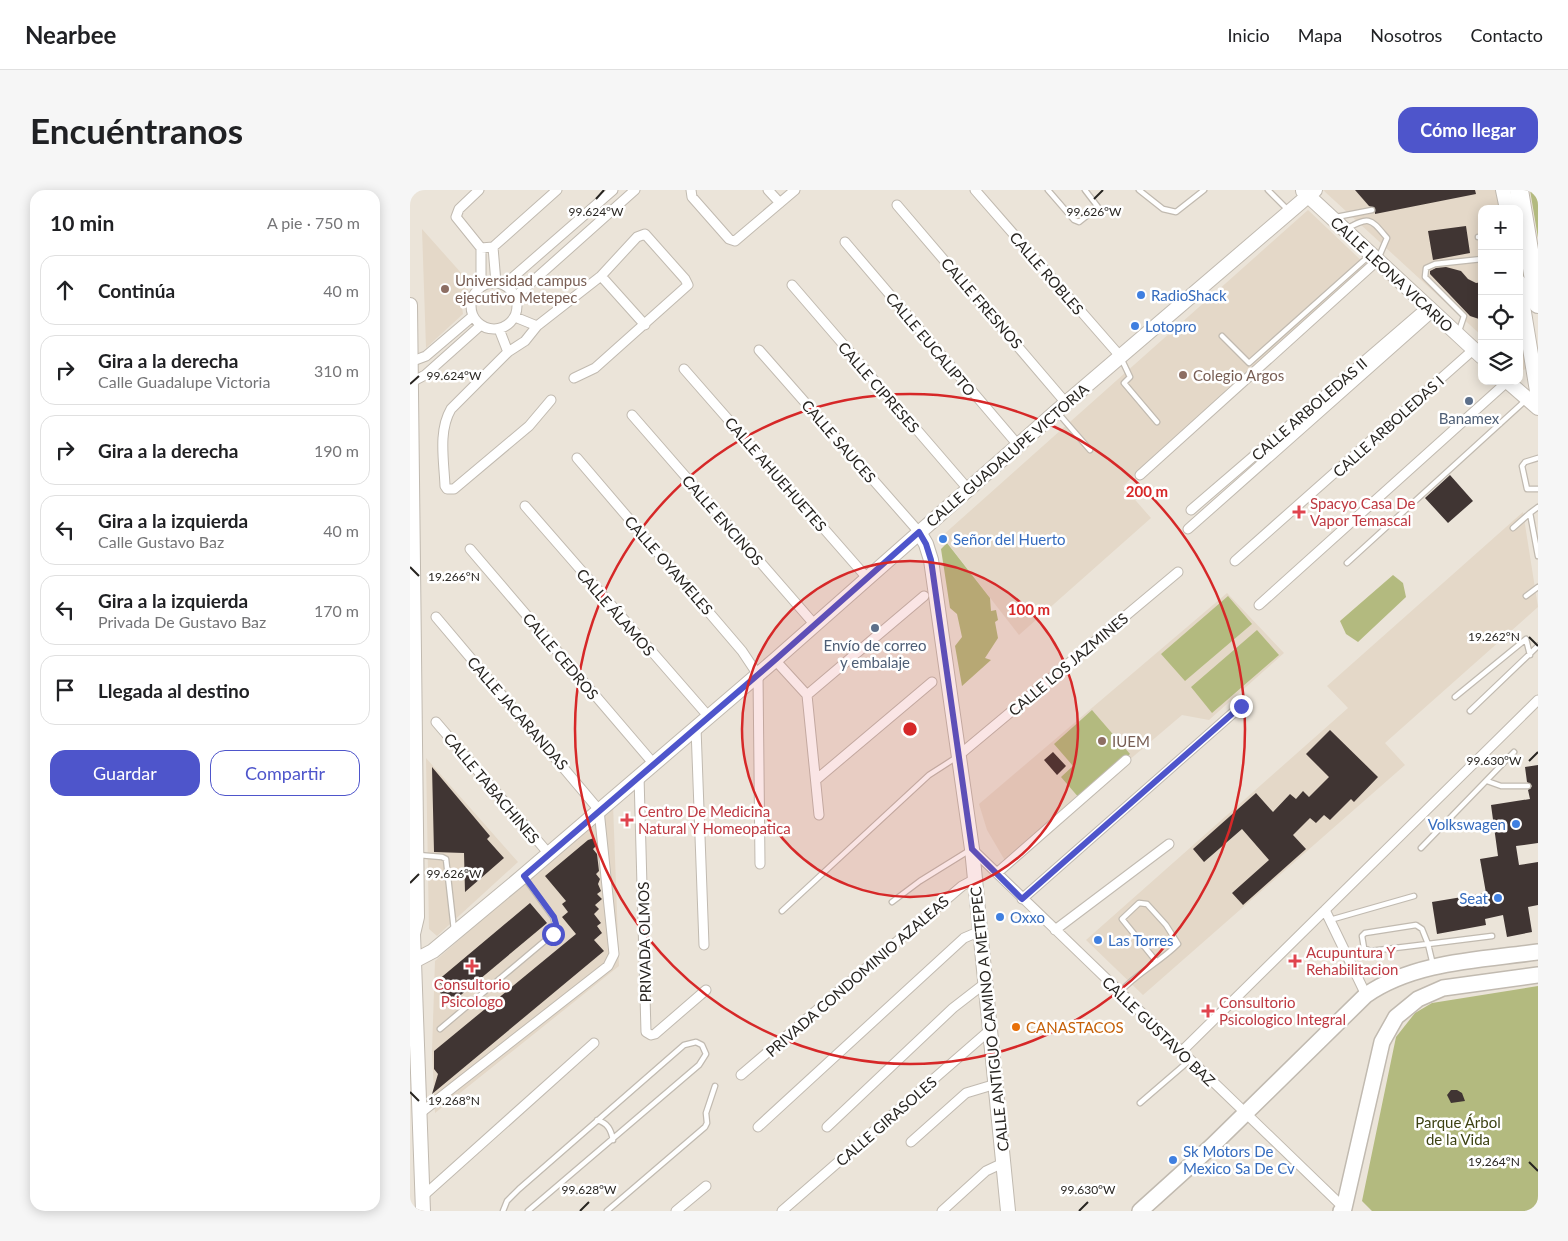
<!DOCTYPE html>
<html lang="es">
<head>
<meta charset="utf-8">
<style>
  :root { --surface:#fff; --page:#f6f6f6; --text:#202124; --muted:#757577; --line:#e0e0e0; --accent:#4e55cb }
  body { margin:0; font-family:Lato,sans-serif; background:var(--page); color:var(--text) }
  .controls { position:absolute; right:15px; top:15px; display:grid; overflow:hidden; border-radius:10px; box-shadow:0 2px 12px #0003 }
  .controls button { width:45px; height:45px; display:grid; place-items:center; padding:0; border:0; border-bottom:1px solid var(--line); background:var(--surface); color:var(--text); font:25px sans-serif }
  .stop { position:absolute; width:15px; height:15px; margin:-11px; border:4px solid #4e55cb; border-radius:50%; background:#fff }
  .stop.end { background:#4e55cb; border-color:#fff; box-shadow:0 1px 5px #0008 }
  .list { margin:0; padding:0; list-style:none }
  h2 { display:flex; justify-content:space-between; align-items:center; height:65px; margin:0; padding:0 20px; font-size:21px }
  h2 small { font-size:16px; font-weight:400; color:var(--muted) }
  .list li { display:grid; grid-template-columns:32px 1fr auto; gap:15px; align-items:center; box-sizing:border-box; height:70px; margin:0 10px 10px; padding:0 10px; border:1px solid var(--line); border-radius:15px }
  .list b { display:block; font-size:19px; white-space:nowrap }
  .list p { margin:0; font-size:16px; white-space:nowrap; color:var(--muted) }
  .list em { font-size:16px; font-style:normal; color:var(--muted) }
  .actions { display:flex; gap:10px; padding:15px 20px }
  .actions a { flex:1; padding:11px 0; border:1px solid var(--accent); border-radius:15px; text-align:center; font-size:18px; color:var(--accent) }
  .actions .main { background:var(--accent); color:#fff }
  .icon { flex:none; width:28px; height:28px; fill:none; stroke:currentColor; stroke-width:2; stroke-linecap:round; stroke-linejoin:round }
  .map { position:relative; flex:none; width:1128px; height:1021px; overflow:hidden; border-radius:15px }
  header { display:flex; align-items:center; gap:30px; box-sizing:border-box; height:70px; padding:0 25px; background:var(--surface); border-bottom:1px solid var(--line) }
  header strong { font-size:24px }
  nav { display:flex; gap:28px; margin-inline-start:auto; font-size:18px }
  .intro { display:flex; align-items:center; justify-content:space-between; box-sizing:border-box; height:120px; padding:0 30px }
  h1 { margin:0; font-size:35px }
  .button { padding:12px 22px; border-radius:15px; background:var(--accent); color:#fff; font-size:18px; font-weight:700 }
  main { display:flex; gap:30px; padding:0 30px }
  aside { flex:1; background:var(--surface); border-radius:15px; box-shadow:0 2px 12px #0003 }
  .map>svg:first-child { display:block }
  .built { fill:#e4d8c8 }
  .green { fill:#b3ba7f }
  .building { fill:#403533 }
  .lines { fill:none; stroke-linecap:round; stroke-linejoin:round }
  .lane-casing { stroke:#c1bab0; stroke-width:7 }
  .street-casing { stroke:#c1bab0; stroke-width:11 }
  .secondary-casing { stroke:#c1bab0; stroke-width:16 }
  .primary-casing { stroke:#c1bab0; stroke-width:18 }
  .highway-casing { stroke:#c1bab0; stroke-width:20 }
  .lane { stroke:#fff; stroke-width:4.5 }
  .street { stroke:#fff; stroke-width:9 }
  .secondary { stroke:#fff; stroke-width:14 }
  .primary { stroke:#fff; stroke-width:15 }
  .highway { stroke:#fff; stroke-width:18 }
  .route { stroke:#4e55cb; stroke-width:6 }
  .ticks { fill:none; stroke:#282521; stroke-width:2 }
  .ring { fill:none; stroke:#d62828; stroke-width:2.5 }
  .education-dot { fill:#8d6e63; stroke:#fff; stroke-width:2 }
  .shop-dot { fill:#3f7fe0; stroke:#fff; stroke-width:2 }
  .service-dot { fill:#5c6f8a; stroke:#fff; stroke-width:2 }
  .health-dot { fill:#e0444e; stroke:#fff; stroke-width:2 }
  .food-dot { fill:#e8710a; stroke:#fff; stroke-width:2 }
  .labels { text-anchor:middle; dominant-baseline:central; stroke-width:5; stroke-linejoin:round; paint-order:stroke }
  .street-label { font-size:15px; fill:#282521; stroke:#fff }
  .education-label { font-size:15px; fill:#785e54; stroke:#fff; text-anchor:start }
  .shop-label { font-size:15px; fill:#366cbe; stroke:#fff; text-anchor:start }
  .service-label { font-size:15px; fill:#4e5e75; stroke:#fff }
  .health-label { font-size:15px; fill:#be3a42; stroke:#fff; text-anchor:start }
  .food-label { font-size:15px; fill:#c56008; stroke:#fff; text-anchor:start }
  .park-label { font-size:15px; fill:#3d4213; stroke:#fff }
  .ticks-label { font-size:12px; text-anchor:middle; fill:#282521; stroke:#fff; stroke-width:5; stroke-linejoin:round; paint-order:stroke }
  .centre { fill:#d62828; stroke:#fff; stroke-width:2.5 }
  .ring-label { font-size:15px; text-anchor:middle; font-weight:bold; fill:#d62828; stroke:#fff; stroke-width:5; stroke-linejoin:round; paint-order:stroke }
</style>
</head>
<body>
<header>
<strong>Nearbee</strong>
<nav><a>Inicio</a><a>Mapa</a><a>Nosotros</a><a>Contacto</a></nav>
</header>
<div class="intro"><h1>Encuéntranos</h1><a class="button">Cómo llegar</a></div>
<main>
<aside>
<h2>10 min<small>A pie · 750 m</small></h2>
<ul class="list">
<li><svg class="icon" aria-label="ahead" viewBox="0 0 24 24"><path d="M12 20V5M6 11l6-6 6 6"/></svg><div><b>Continúa</b></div><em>40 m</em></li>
<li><svg class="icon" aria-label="right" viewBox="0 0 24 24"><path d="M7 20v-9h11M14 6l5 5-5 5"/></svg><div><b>Gira a la derecha</b><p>Calle Guadalupe Victoria</p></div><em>310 m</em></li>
<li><svg class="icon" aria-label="right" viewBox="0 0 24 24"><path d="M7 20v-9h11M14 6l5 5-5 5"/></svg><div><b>Gira a la derecha</b></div><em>190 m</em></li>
<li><svg class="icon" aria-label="left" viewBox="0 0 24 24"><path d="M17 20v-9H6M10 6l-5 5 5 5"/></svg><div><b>Gira a la izquierda</b><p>Calle Gustavo Baz</p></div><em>40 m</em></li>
<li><svg class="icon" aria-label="left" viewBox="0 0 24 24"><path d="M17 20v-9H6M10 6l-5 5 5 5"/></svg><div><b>Gira a la izquierda</b><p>Privada De Gustavo Baz</p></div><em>170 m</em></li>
<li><svg class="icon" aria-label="arrive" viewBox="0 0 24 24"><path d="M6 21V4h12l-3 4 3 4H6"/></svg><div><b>Llegada al destino</b></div></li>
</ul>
<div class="actions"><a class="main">Guardar</a><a>Compartir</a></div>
</aside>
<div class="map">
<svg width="1128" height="1021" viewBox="0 0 1128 1021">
  <rect width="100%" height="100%" fill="#ebe4d9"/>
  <path class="built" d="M913,0H1092L1096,19H1072V146Z
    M898,20L956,75L713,296L741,328L609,445L532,346Z
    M12,39L61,94L51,111L53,124L16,158Z
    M1109,96L1123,177L1109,181Z
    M1113,322L1128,417L975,553L995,575L733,805L676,750L938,518L917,496Z
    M817,403L874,463L799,530L772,525L597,674L577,640L569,614Z
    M16,568L108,672L27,746L19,739Z
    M203,614L209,776L25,923L22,861L25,771Z"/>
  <path class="green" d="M1120,0H1128V48Z
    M537,353L580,408L581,421L586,420L588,430L585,432L588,448L575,468L581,470L552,496L545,456L552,447L547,424L540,418L531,359Z
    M983,385L993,393L996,407L948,452L936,444L930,431Z
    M818,406L842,434L775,491L751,464Z
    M847,440L869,465L802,523L781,497Z
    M682,520L720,564L670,609L651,587L663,576L644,554Z
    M1128,796V1021H962L952,1011L986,847L1005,823L1022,813Z"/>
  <path class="building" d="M945,0H1065L1066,4L965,24V18L959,16Z
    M1056,36L1060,63L1023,70L1018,41Z
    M1036,77L1051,81L1058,89L1066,93L1072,92V130L1060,126L1020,84V81L1026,78Z
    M1040,285L1063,311L1038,333L1015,308Z
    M920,540L968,587L944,612L941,609L920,630L914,625L906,633L900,628L883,645L896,659L833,715L822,703L859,670L832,639L794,672L783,659L846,603L863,622L880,604L886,609L893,601L899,607L919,587L896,564Z
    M643,562L656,576L647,585L634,570Z
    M1128,575V653L1106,656L1109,675L1128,672V715L1118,717L1122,742L1097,747L1093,725L1075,729L1076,735L1027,744L1022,712L1076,703L1070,669L1088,666L1081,615L1120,609L1118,600L1122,596L1117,592L1115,577Z
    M22,577L80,646L77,649L94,668L55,702L54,663L24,662Z
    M184,648L186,656L183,659L187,664L189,681L186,684L190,689L188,694L191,701L187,704L192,709L185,715L189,719L184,724L191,733L187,736L192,743L184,750L194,761L22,904L28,884L24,879V861L166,744L152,727L158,722L152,714L156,711L135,686L178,650Z
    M120,713L137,733L40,814L27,799L32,795L27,791Z
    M1041,900H1047L1052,903L1055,911L1041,913L1037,905Z"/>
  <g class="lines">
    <defs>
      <path id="lane" d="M638,0L664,30L669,32L688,17L675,0
        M729,0L753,19L766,22L794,0
        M858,0L878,20
        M926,27L962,20
        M936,39C960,26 960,28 977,48L968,69
        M1068,47H1072
        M1049,141L1054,126L1015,87L1016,78L1025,74L1072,69
        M812,146L839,173L960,65
        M711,168L720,187L714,193L747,232
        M648,223L680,260
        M1128,268L1115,272L1112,276L1117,299H1128
        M1128,317L1120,323L1128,366
        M1103,338L1120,323
        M937,373L1116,210
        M1116,406L1128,397
        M1045,507L1116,449L1120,465
        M1060,521L1128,456
        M1077,591L1091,596H1118
        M1011,658L1104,562
        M8,665L32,667L36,669L44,740
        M482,712L510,691L560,660
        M372,721L519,585L547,567
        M920,730L1004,706
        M1023,775L1018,754L960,761L954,758L952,746L955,743L1006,735L1012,739L1018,754L1082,746
        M710,802C727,783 750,772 768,754L756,735L737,714L729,713L712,729L746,771
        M30,839L143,744L146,739L143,727L114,687
        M730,913L780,870
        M187,930C198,933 201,940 203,950
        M93,1021L97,1011L109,999L274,855L286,852L292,855L296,864L289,875L118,1021
        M197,1021L295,937L297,933L296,923L305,896"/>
      <path id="street" d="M69,0L49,19L46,27L71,58L83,57L147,0
        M281,0L282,7L319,49L325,51L385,0
        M358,0L370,13
        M565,0L710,166
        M487,15L656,213
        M435,52L608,255
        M83,57L86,93
        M71,58V97
        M191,86L235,135
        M61 116a23 23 0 1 1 46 0a23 23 0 1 1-46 0Z
        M94,95L203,0
        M382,95L558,299
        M105,107L225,0
        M105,127L127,136
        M89,139L98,162
        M349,160L509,342
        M0,172L16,166L63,126
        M274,179L458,389
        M0,193L15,185L71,135
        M141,210L119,236L44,299H37L35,296C34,271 28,241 41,219L98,162L115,151L127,136L191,86L227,47L235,44L275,89L278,95L185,178L164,188
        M222,225L405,435
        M167,268L332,461L348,485L350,674
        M730,285L967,71
        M115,316L299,527
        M781,320L1017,117
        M778,339L1023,122
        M60,359L243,573
        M825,371L1063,160
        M849,415L1098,191
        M365,470L397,505L409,625
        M397,505L514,406
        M26,532L139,664
        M286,538L294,755
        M548,566L768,382
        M229,586L236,842L241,845L245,844L296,800
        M407,589L522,492
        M562,659L935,1019
        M587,683L716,570
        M612,709L831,516
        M915,720L956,805
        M645,740L759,654
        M771,862L1128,510
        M331,885L552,696L565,689
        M9,924L198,776L204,764L189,620L26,427
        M348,937L554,748L568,742
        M417,937L543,818L574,794
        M501,952L556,903L586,894
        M12,1007L184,853
        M266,1021L296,996
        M372,1021L580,840
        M532,1021L576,981L593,973"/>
      <path id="secondary" d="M1093,0L1097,19
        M893,1L1072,167
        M1109,92L1128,207
        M0,115L7,727L3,744L13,1021
        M1097,191L1128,218
        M509,342L516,354L521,370L562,659L598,1021
        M4,771L23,761L113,686L365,470L656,213L905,0"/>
      <path id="primary" d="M730,1021L802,956L956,805C1005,771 1071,770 1128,762
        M931,1021L934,1018L972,852L986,827L1008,809L1033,798L1128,785"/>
      <path id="highway" d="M1109,0L1128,114"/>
    </defs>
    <use href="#lane" class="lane-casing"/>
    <use href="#street" class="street-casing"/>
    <use href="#secondary" class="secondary-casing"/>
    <use href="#primary" class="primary-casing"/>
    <use href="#highway" class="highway-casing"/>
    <use href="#lane" class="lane"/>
    <use href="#street" class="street"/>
    <use href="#secondary" class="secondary"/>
    <use href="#primary" class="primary"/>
    <use href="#highway" class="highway"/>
  </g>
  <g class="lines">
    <path class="route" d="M143,744L146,734L144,727L114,686L365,470L509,342L516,354L521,370L562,659L612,709L831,516"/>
  </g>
  <path class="ticks" d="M186,9L194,0M684,9L693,0M0,194L9,186M0,377L9,386M1119,447L1128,456M1119,571L1128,562M0,693L9,684M0,902L9,911M1119,972L1128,981M170,1021L179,1012M669,1021L678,1012"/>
  <circle cx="500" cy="539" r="168" fill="#d62828" fill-opacity=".12"/>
  <g class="ring">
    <circle cx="500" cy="539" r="168"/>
    <circle cx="500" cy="539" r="335"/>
  </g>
  <g class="education-dot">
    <circle cx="35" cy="99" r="5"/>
    <circle cx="773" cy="185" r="5"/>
    <circle cx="692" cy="551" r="5"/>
  </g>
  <g class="shop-dot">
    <circle cx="731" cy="105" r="5"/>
    <circle cx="725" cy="136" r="5"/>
    <circle cx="533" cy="349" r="5"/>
    <circle cx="1106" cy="634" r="5"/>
    <circle cx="1088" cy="708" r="5"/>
    <circle cx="590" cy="727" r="5"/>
    <circle cx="688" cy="750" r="5"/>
    <circle cx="763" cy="970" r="5"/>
  </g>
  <g class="service-dot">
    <circle cx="1059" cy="211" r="5"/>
    <circle cx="465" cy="438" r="5"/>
  </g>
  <g class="health-dot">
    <path d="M886.5 314.5h5v5h5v5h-5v5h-5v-5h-5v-5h5z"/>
    <path d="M214.5 622.5h5v5h5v5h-5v5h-5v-5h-5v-5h5z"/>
    <path d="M882.5 763.5h5v5h5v5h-5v5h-5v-5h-5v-5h5z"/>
    <path d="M59.5 768.5h5v5h5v5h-5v5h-5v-5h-5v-5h5z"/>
    <path d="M795.5 813.5h5v5h5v5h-5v5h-5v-5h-5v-5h5z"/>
  </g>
  <circle class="food-dot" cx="606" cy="837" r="5"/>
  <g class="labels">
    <g class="street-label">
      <text transform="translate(637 83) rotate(49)">CALLE ROBLES</text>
      <text transform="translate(982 84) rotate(43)">CALLE LEONA VICARIO</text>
      <text transform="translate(572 113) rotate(49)">CALLE FRESNOS</text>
      <text transform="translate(521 154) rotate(50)">CALLE EUCALIPTO</text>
      <text transform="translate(469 197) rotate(49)">CALLE CIPRESES</text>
      <text transform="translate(899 219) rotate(-41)">CALLE ARBOLEDAS II</text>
      <text transform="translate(978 236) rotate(-42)">CALLE ARBOLEDAS I</text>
      <text transform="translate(429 251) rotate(49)">CALLE SAUCES</text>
      <text transform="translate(597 265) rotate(-41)">CALLE GUADALUPE VICTORIA</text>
      <text transform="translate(366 284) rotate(49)">CALLE AHUEHUETES</text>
      <text transform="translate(313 330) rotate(49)">CALLE ENCINOS</text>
      <text transform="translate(259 375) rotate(49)">CALLE OYAMELES</text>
      <text transform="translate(206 422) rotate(49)">CALLE ÁLAMOS</text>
      <text transform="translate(151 466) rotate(50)">CALLE CEDROS</text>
      <text transform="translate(658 474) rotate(-40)">CALLE LOS JAZMINES</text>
      <text transform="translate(108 523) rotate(49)">CALLE JACARANDAS</text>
      <text transform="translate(82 598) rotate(50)">CALLE TABACHINES</text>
      <text transform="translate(234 752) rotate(-91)">PRIVADA OLMOS</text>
      <text transform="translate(447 786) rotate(-41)">PRIVADA CONDOMINIO AZALEAS</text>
      <text transform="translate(579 829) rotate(-96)">CALLE ANTIGUO CAMINO A METEPEC</text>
      <text transform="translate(749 841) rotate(44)">CALLE GUSTAVO BAZ</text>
      <text transform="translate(476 931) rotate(-41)">CALLE GIRASOLES</text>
    </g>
    <g class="education-label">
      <text x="45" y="90">Universidad campus<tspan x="45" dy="17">ejecutivo Metepec</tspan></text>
      <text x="783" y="185">Colegio Argos</text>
      <text x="702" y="551">IUEM</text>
    </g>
    <g class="shop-label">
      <text x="741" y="105">RadioShack</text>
      <text x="735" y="136">Lotopro</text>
      <text x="543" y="349">Señor del Huerto</text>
      <text x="1096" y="634" text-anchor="end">Volkswagen</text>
      <text x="1078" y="708" text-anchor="end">Seat</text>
      <text x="600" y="727">Oxxo</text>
      <text x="698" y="750">Las Torres</text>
      <text x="773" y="961">Sk Motors De<tspan x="773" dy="17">Mexico Sa De Cv</tspan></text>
    </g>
    <g class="service-label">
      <text x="1059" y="228">Banamex</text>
      <text x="465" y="455">Envío de correo<tspan x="465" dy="17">y embalaje</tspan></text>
    </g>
    <g class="health-label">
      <text x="900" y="313">Spacyo Casa De<tspan x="900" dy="17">Vapor Temascal</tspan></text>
      <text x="228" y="621">Centro De Medicina<tspan x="228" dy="17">Natural Y Homeopatica</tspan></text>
      <text x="896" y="762">Acupuntura Y<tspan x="896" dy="17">Rehabilitacion</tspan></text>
      <text x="62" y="794" text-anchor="middle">Consultorio<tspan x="62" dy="17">Psicologo</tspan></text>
      <text x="809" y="812">Consultorio<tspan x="809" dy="17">Psicologico Integral</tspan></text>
    </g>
    <g class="food-label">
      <text x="616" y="837">CANASTACOS</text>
    </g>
    <g class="park-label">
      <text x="1048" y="932">Parque Árbol<tspan x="1048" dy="17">de la Vida</tspan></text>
    </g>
  </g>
  <g class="ticks-label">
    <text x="186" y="26">99.624°W</text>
    <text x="684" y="26">99.626°W</text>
    <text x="44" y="190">99.624°W</text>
    <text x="44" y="391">19.266°N</text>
    <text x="1084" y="451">19.262°N</text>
    <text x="1084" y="575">99.630°W</text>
    <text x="44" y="688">99.626°W</text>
    <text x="44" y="915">19.268°N</text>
    <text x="1084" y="976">19.264°N</text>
    <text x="179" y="1004">99.628°W</text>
    <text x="678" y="1004">99.630°W</text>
  </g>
  <circle cx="500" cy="539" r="8" class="centre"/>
  <g class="ring-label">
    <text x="737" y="307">200 m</text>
    <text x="619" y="425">100 m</text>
  </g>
</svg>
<div class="controls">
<button>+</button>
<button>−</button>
<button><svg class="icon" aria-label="locate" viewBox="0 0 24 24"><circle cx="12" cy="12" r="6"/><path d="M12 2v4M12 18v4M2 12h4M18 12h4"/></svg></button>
<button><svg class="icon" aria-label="layers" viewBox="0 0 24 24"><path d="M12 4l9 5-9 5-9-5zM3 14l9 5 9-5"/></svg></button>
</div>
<div class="stop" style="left:143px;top:744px"></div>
<div class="stop end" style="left:831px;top:516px"></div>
</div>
</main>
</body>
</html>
